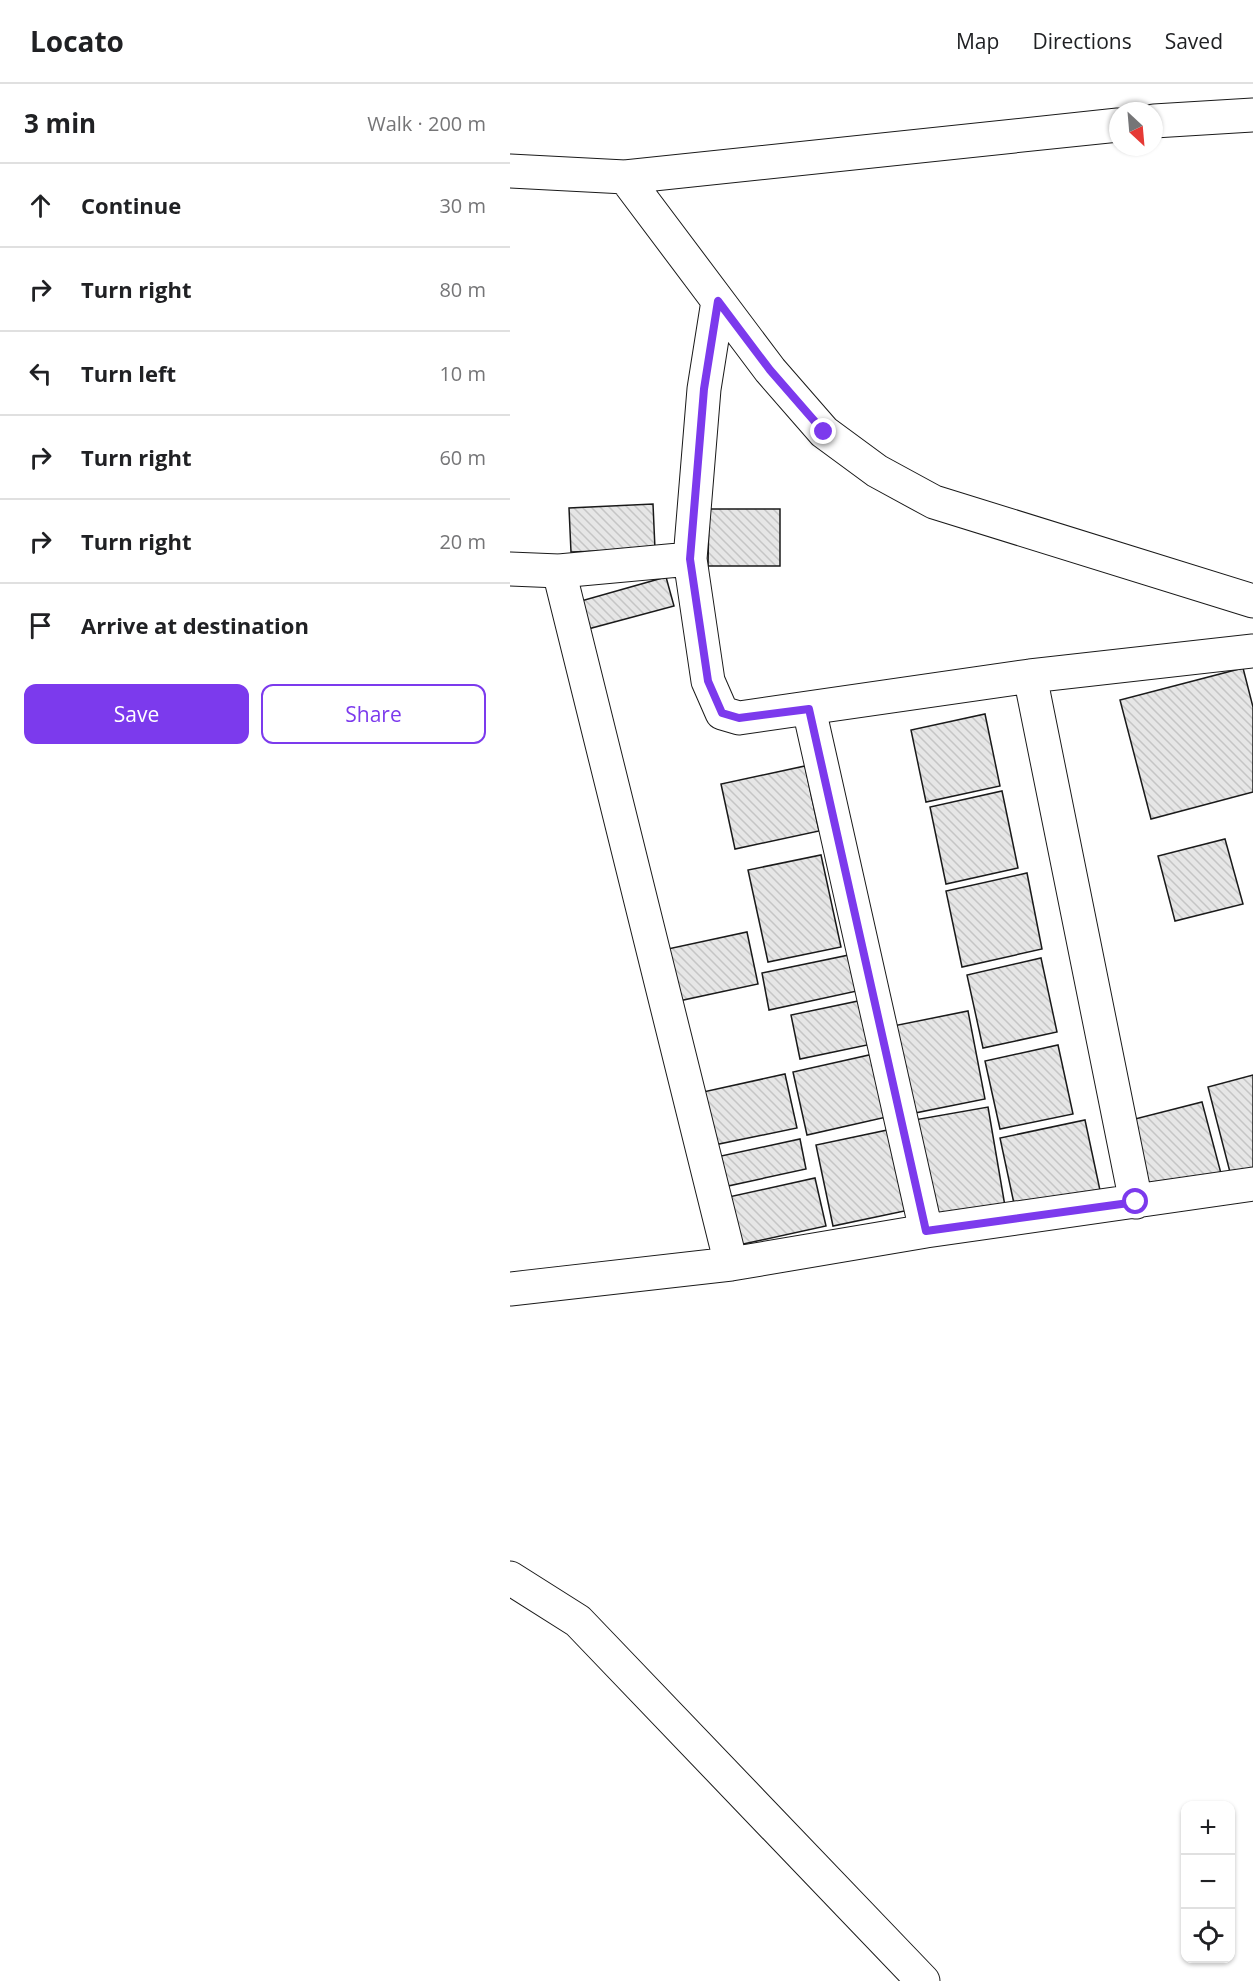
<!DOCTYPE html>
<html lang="en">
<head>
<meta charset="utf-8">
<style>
  :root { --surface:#fff; --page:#f2f2f2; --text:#202124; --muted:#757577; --line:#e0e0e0; --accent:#7c3aed }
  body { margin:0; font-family:"Open Sans",sans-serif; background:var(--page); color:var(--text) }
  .controls { position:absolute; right:18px; bottom:18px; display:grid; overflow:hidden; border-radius:12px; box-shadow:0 2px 4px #0004 }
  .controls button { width:54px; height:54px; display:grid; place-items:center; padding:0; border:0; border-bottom:2px solid var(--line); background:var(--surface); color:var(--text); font:30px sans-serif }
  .compass { position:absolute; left:599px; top:18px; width:54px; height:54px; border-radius:50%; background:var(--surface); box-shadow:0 2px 4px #0004; rotate:154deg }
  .stop { position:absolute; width:18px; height:18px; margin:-14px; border:4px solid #7c3aed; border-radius:50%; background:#fff }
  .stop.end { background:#7c3aed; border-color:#fff; box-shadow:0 2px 6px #0008 }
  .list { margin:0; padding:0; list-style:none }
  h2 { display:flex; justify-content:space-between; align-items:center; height:78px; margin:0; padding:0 24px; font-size:26px }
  h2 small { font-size:20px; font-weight:400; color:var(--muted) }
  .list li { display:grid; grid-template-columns:39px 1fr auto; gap:18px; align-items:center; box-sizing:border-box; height:84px; padding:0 24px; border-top:2px solid var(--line) }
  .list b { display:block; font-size:22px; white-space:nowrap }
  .list em { font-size:20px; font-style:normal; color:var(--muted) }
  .actions { display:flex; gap:12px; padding:18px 24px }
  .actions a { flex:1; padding:14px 0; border:2px solid var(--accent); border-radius:12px; text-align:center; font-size:21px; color:var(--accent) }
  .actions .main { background:var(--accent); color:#fff }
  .icon { flex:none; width:33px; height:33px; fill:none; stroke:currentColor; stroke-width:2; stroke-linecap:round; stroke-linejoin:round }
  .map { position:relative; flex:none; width:743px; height:1897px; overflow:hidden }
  header { display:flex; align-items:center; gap:36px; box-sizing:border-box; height:84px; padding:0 30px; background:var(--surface); border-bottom:2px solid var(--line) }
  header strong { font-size:28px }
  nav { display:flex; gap:33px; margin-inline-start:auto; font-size:21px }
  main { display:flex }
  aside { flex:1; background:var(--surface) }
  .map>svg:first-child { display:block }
  .building { fill:url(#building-back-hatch); stroke:#1a1a1a; stroke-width:1.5 }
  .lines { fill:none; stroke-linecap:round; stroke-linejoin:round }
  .street-casing { stroke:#1a1a1a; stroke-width:35 }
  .street { stroke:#fff; stroke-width:33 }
  .route { stroke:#7c3aed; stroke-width:8 }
</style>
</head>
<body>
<header>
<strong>Locato</strong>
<nav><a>Map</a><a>Directions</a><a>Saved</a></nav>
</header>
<main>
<aside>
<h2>3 min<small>Walk · 200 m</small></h2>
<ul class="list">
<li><svg class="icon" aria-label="ahead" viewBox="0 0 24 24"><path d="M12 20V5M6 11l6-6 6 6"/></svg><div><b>Continue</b></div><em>30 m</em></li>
<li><svg class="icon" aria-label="right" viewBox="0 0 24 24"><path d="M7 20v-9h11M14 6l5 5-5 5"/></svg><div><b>Turn right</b></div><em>80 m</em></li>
<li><svg class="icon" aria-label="left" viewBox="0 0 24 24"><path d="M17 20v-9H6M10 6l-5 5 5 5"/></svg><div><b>Turn left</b></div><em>10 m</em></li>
<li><svg class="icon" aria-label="right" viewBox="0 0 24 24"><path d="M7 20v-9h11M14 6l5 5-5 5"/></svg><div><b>Turn right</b></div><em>60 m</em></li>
<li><svg class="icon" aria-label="right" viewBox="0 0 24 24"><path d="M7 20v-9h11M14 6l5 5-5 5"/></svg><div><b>Turn right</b></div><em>20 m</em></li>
<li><svg class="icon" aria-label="arrive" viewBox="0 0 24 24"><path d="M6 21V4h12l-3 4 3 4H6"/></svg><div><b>Arrive at destination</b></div></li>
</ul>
<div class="actions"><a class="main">Save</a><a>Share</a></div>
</aside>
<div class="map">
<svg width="743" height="1897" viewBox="0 0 743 1897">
  <defs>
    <pattern id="building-back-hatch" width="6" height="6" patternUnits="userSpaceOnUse" patternTransform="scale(1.5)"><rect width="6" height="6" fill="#e6e6e6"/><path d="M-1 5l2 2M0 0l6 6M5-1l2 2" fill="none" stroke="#c5c5c5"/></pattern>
  </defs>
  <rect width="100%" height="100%" fill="#fff"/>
  <path class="building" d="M143,420L145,465L61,468L59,424Z
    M199,425H270V482H198Z
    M156,493L164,522L78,545L71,517Z
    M733,584L743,623V708L641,735L610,616Z
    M475,630L490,702L416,718L401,646Z
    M295,682L309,747L225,765L211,700Z
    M492,707L508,784L436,800L420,723Z
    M715,755L733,820L665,837L648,772Z
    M311,771L331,863L258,878L238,786Z
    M517,789L532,865L452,883L436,807Z
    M237,848L248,900L164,918L153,866Z
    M339,871L347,907L259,926L252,889Z
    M531,874L547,948L473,964L457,891Z
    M353,916L362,960L290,975L281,931Z
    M458,927L475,1015L395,1031L378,943Z
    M548,961L563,1030L490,1045L475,977Z
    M368,969L381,1032L297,1051L283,988Z
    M275,990L287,1044L204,1061L193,1008Z
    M743,991V1086L721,1092L698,1003Z
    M692,1018L713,1097L641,1116L621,1036Z
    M478,1023L496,1128L422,1141L404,1036Z
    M575,1036L591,1111L506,1129L490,1054Z
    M387,1044L404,1125L323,1142L306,1061Z
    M290,1055L296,1085L218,1102L211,1072Z
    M305,1094L316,1142L224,1162L214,1114Z"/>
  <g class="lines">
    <defs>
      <path id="street" d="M644,37L743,31
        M0,87L115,93L608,41
        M115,93L260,286L314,348L367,387L424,418L743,517
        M208,217L194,305L180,475L198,597L212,629L229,634L520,592L743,567
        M0,485L49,487L180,475
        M49,487L221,1180
        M520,592L626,1118
        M299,625L416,1147
        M0,1205L221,1180L416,1147L743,1100
        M0,1494L68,1537L413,1897"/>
    </defs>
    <use href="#street" class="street-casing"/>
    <use href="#street" class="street"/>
  </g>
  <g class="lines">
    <path class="route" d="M314,348L260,286L208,217L194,305L180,475L198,597L212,629L229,634L299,625L416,1147L626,1118"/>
  </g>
</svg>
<div class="controls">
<button>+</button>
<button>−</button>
<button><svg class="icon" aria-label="locate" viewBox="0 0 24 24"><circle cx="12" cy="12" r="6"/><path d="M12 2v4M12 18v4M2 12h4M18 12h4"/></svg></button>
</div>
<svg class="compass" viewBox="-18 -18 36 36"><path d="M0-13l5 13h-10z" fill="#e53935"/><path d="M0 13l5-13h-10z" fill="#757577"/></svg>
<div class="stop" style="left:626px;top:1118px"></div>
<div class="stop end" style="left:314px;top:348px"></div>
</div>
</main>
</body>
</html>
